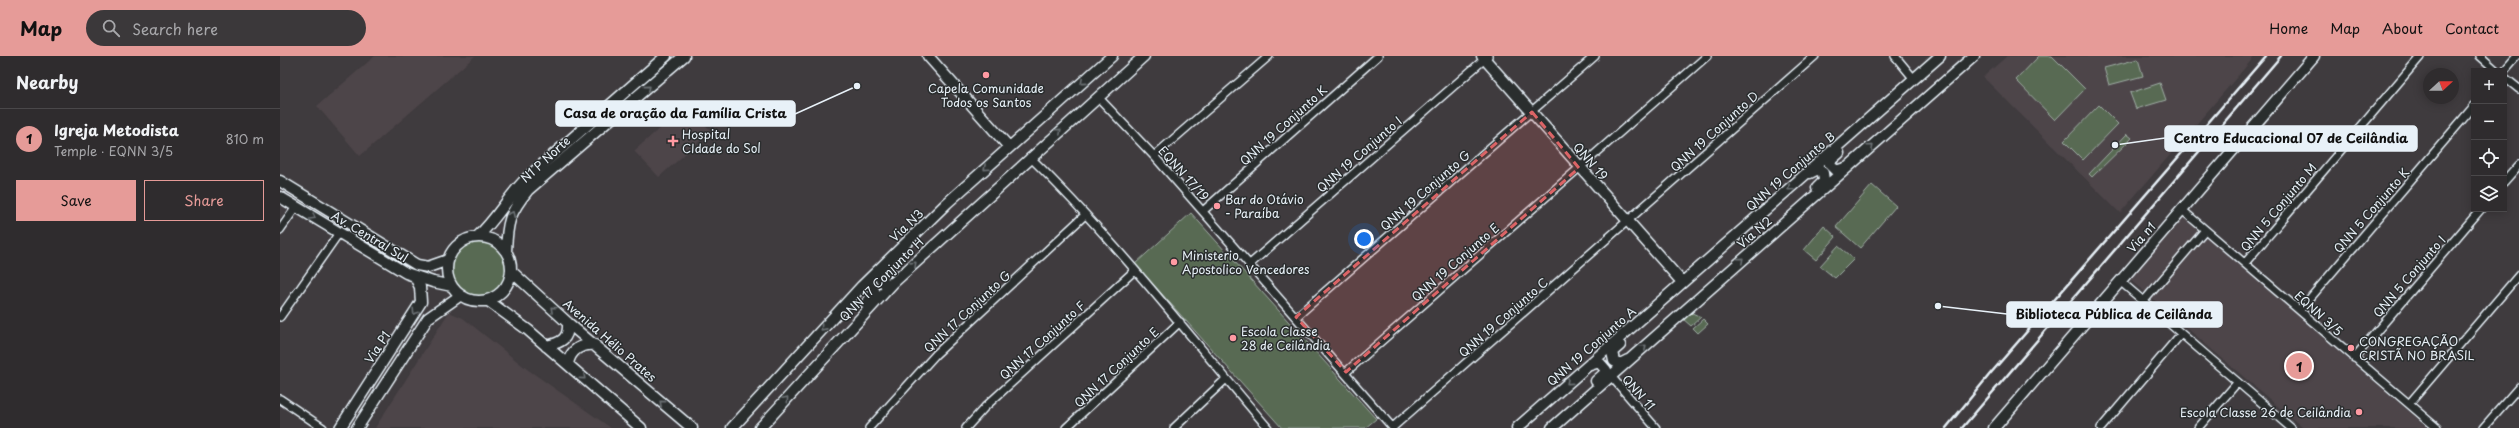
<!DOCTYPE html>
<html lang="en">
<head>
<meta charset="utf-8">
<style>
  :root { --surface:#2f2c2e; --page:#3b383a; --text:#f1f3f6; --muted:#a7a7aa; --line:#4a484a; --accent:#e69b98 }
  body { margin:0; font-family:"Playpen Sans",sans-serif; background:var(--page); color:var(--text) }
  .controls { position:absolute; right:12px; top:12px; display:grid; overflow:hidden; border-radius:0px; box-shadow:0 2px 10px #0003 }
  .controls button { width:36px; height:36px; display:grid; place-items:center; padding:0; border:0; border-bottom:1px solid var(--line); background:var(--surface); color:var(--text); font:20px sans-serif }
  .compass { position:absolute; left:2143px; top:12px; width:36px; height:36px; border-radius:50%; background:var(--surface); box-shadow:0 2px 10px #0003; rotate:69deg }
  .you { position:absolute; left:1084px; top:183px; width:14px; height:14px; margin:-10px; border:3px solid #fff; border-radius:50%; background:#1a73e8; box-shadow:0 0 0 6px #1a73e833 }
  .badge { display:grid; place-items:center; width:26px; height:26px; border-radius:50%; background:var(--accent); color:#111; font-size:13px; font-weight:700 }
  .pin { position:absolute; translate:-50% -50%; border:2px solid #fff; box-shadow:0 1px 4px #0006 }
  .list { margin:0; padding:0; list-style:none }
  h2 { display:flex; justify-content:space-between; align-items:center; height:52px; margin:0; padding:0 16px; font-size:17px }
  h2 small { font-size:13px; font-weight:400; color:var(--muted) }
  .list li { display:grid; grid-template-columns:26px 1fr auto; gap:12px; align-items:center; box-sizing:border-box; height:60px; padding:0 16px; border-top:1px solid var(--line) }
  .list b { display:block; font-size:15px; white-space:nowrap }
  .list p { margin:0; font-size:13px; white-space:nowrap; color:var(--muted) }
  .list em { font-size:13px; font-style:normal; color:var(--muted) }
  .actions { display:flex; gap:8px; padding:12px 16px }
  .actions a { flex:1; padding:9px 0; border:1px solid var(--accent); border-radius:0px; text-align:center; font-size:14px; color:var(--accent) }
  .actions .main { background:var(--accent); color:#111 }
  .icon { flex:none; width:22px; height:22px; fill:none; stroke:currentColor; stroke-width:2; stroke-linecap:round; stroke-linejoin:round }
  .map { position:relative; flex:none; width:2239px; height:372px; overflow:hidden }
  header { display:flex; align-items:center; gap:24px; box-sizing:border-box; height:56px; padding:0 20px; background:var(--accent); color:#111 }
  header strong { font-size:19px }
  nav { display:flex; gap:22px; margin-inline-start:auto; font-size:14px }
  .search { width:280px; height:36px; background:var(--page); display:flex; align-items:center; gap:10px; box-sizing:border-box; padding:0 14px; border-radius:22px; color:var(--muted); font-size:15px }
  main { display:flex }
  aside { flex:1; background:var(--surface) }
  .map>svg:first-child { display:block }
  .built { fill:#4d4549 }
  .green { fill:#596a53; stroke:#a0aea6 }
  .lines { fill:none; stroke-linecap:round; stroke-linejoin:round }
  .street-casing { stroke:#e8f1f8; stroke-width:10 }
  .secondary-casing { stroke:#e8f1f8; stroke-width:13 }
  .street { stroke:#2a2d2e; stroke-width:7 }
  .secondary { stroke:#2a2d2e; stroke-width:10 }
  .rail { stroke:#e8f1f8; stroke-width:2.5 }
  .oneway { stroke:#6c7275 }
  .marked { fill:#db6466; fill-opacity:0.2; stroke:#db6466; stroke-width:3; stroke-dasharray:8 5; stroke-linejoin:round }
  .poi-dot { fill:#ff9aa2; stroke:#2a2d2e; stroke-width:1.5 }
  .labels { text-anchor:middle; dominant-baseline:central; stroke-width:3; stroke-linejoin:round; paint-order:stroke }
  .poi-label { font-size:12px; fill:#e8f1f8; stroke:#2a2d2e; text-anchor:start }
  .street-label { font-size:12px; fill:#e8f1f8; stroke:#2a2d2e }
  .leader { fill:none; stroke:#e8f1f8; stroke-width:1.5 }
  .callout-dot { fill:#e8f1f8; stroke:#2a2d2e; stroke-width:1.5 }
  .callout { fill:#e8f1f8; stroke:#e8f1f8; stroke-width:1.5 }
  .callout-label { font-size:13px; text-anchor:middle; font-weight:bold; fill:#111 }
</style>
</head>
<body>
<header>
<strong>Map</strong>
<div class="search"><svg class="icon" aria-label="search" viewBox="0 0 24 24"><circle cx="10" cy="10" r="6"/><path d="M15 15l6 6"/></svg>Search here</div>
<nav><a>Home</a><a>Map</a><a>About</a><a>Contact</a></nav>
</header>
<main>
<aside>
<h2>Nearby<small></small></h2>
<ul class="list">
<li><span class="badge">1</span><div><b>Igreja Metodista</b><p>Temple · EQNN 3/5</p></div><em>810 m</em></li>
</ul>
<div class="actions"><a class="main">Save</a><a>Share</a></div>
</aside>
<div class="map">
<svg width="2239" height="372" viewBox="0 0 2239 372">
  <rect width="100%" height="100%" fill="#3f3b3e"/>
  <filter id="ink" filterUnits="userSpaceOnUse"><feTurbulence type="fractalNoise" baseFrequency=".025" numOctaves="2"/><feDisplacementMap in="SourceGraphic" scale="8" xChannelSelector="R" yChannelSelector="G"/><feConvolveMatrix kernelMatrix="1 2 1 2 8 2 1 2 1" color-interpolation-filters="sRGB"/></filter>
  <g filter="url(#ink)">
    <path class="built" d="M95,0H195L80,100L37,50Z
      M1727,0H1975L1840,157L1703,21Z
      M407,48L431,75L379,121L354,95Z
      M1903,161L2148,372H2023L1849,222Z
      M169,256L183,262L247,313L331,372H95Z"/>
    <path class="green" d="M1759,0H1772L1805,33L1775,64L1736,24Z
      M1858,3L1863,20L1829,29L1824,12Z
      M1880,27L1886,44L1856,53L1850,37Z
      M1819,49L1838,68L1803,104L1784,85Z
      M1847,78L1852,82L1812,121L1809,118Z
      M1592,129L1616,150L1580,192L1556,171Z
      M911,157L1096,363L1085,372H1002L855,208Z
      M1544,170L1556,181L1536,204L1524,194Z
      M171 213a28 28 0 1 1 56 0a28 28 0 1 1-56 0Z
      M1558,190L1574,203L1555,222L1540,210Z
      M1410,256L1421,261L1411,270L1403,263Z
      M1423,263L1428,268L1418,277L1413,272Z"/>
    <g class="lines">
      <defs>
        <path id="street" d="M1615,0L1634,23
          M2200,0L2217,15
          M2224,15L2237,0
          M2224,21L2239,33
          M818,41L874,100L1113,372
          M874,100L989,0
          M750,101C836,185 910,281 988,372
          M2224,126L2239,109
          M1901,153L2157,372
          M923,155L1098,0
          M0,174L16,151
          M1965,207L2141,0
          M969,209L1208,0
          M1840,225L2011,372
          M1863,246L1925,174
          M2020,254L2194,50
          M0,261L59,177
          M1016,261L1315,0
          M2074,302L2201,153
          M1066,316L1427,0
          M1329,318L1376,372
          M0,343L43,372
          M2129,348L2239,219
          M1113,371L1535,0
          M589,372L656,298L805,159
          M686,372L705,351L854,215
          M786,372L900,266
          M894,372L946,323
          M1821,372L1901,278
          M1918,372L1957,327
          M2203,372L2239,331"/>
        <path id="secondary" d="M648,0L729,91
          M1202,0L1402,226
          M1559,97L1551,104L1550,109L1556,115L1565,112
          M1530,117L1538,113L1543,117L1544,125L1537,132
          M0,125L137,209L148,211L168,204
          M0,141L126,217L153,226L172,230
          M198,180C217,163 228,140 247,122L386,0
          M167 213a32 32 0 1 1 64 0a32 32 0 1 1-64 0Z
          M226,196C227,167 229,157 248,134L404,0
          M610,210L601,223L605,228L613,227
          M231,215L288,267L412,372
          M582,230L588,229L594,234L593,239L586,248
          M207,244L248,274L361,372
          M1340,289L1332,296L1334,305L1340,308L1348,304
          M266,290C281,287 289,283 288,267
          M288,308C290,294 302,287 315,289
          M1310,309L1319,306L1326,314L1325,317L1316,325
          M60,372L141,246L140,231L135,221
          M77,372L148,262L181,239
          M452,372L582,230L667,147L832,0
          M480,372L613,227L864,0
          M1237,372L1660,0
          M1272,372L1694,0
          M1714,372L2034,0"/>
      </defs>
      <use href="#street" class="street-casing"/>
      <use href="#secondary" class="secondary-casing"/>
      <use href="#street" class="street"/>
      <use href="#secondary" class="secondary"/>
      <path class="rail" d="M1666,372L1710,318L1986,0
        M1682,372L2001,0"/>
    </g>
    <defs><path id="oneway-chevron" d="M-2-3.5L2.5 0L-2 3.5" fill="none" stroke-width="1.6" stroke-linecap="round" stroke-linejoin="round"/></defs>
    <g class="oneway">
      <use href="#oneway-chevron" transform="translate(803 26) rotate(139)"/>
      <use href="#oneway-chevron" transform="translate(368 32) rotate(-40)"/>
      <use href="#oneway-chevron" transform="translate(779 75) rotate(-42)"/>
      <use href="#oneway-chevron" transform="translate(1591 91) rotate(-42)"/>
      <use href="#oneway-chevron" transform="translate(706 112) rotate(138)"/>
      <use href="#oneway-chevron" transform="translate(1510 132) rotate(139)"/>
      <use href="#oneway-chevron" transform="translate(232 158) rotate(-65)"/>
      <use href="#oneway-chevron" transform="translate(33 161) rotate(31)"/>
      <use href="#oneway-chevron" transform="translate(1461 204) rotate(-42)"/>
      <use href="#oneway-chevron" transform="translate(634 208) rotate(-44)"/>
      <use href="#oneway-chevron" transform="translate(273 253) rotate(-138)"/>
      <use href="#oneway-chevron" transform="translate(135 256) rotate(123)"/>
      <use href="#oneway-chevron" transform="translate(543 272) rotate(132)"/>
      <use href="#oneway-chevron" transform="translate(1364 291) rotate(-42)"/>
      <use href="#oneway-chevron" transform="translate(303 321) rotate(41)"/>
      <use href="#oneway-chevron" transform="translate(1289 326) rotate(139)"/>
      <use href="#oneway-chevron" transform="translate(506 343) rotate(-49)"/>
      <use href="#oneway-chevron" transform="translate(382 347) rotate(-139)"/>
    </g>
  </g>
  <path class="marked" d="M1252,56L1299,112L1066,316L1016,261Z"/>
  <g class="poi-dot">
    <circle cx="706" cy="19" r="4"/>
    <path d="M391 79h4v4h4v4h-4v4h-4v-4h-4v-4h4z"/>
    <circle cx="937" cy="150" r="4"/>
    <circle cx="894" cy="206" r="4"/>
    <circle cx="953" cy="282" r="4"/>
    <circle cx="2071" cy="292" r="4"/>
    <circle cx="2079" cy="356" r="4"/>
  </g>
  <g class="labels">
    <g class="poi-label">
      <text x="706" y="32" text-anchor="middle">Capela Comunidade<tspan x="706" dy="14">Todos os Santos</tspan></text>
      <text x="402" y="78">Hospital<tspan x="402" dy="14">CIdade do Sol</tspan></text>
      <text x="945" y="143">Bar do Otávio<tspan x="945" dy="14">- Paraíba</tspan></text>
      <text x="902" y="199">Ministerio<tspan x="902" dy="14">Apostolico Vencedores</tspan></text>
      <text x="961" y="275">Escola Classe<tspan x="961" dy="14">28 de Ceilândia</tspan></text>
      <text x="2079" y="285">CONGREGAÇÃO<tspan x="2079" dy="14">CRISTÃ NO BRASIL</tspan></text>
      <text x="2071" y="356" text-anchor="end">Escola Classe 26 de Ceilândia</text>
    </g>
    <g class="street-label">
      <text transform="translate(1003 69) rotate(-42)">QNN 19 Conjunto K</text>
      <text transform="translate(1434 75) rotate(-42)">QNN 19 Conjunto D</text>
      <text transform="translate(1079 98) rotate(-41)">QNN 19 Conjunto I</text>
      <text transform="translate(265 103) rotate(-42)">N1 P Norte</text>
      <text transform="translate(1311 105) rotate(49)">QNN 19</text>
      <text transform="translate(1510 115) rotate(-41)">QNN 19 Conjunto B</text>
      <text transform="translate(904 117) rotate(48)">EQNN 17/19</text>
      <text transform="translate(1145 134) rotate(-41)">QNN 19 Conjunto G</text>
      <text transform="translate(1998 151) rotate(-50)">QNN 5 Conjunto M</text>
      <text transform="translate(2091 154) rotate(-49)">QNN 5 Conjunto K</text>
      <text transform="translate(626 169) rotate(-44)">Via N3</text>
      <text transform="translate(1474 176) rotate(-41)">Via N2</text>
      <text transform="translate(90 180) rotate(31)">Av. Central Sul</text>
      <text transform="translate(1861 181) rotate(-49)">Via n1</text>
      <text transform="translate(1175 206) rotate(-41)">QNN 19 Conjunto E</text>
      <text transform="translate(2129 220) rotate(-49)">QNN 5 Conjunto I</text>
      <text transform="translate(601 223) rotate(-45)">QNN 17 Conjunto H</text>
      <text transform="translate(687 255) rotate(-43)">QNN 17 Conjunto G</text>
      <text transform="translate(2039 257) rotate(42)">EQNN 3/5</text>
      <text transform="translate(1223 261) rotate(-41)">QNN 19 Conjunto C</text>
      <text transform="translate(330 284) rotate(41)">Avenida Hélio Prates</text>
      <text transform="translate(762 284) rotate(-42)">QNN 17 Conjunto F</text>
      <text transform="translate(1311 290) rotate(-41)">QNN 19 Conjunto A</text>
      <text transform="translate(97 291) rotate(-57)">Via P1</text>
      <text transform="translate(836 311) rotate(-43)">QNN 17 Conjunto E</text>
      <text transform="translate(1359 336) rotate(49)">QNN 11</text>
    </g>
  </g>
  <path class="leader" d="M577 30L515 58M1835 89L1885 82M1658 250L1727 258"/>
  <g class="callout-dot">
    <circle cx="577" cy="30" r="4"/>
    <circle cx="1835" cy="89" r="4"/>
    <circle cx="1658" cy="250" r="4"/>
  </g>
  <g class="callout">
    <rect x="276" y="45" width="239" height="25" rx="4"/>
    <rect x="1885" y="70" width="252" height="25" rx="4"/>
    <rect x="1727" y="246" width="215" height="25" rx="4"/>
  </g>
  <g class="callout-label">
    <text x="395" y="62">Casa de oração da Família Crista</text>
    <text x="2011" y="87">Centro Educacional 07 de Ceilândia</text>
    <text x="1834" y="263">Biblioteca Pública de Ceilânda</text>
  </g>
</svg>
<div class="controls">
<button>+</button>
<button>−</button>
<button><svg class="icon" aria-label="locate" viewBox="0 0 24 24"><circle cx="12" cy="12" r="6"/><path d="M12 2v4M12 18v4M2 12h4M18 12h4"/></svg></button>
<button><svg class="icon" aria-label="layers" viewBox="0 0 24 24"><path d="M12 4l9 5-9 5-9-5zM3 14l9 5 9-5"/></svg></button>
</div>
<svg class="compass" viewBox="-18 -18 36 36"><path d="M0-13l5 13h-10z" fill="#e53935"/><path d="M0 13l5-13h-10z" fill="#a7a7aa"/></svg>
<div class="you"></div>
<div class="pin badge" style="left:2019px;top:310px">1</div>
</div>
</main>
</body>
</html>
